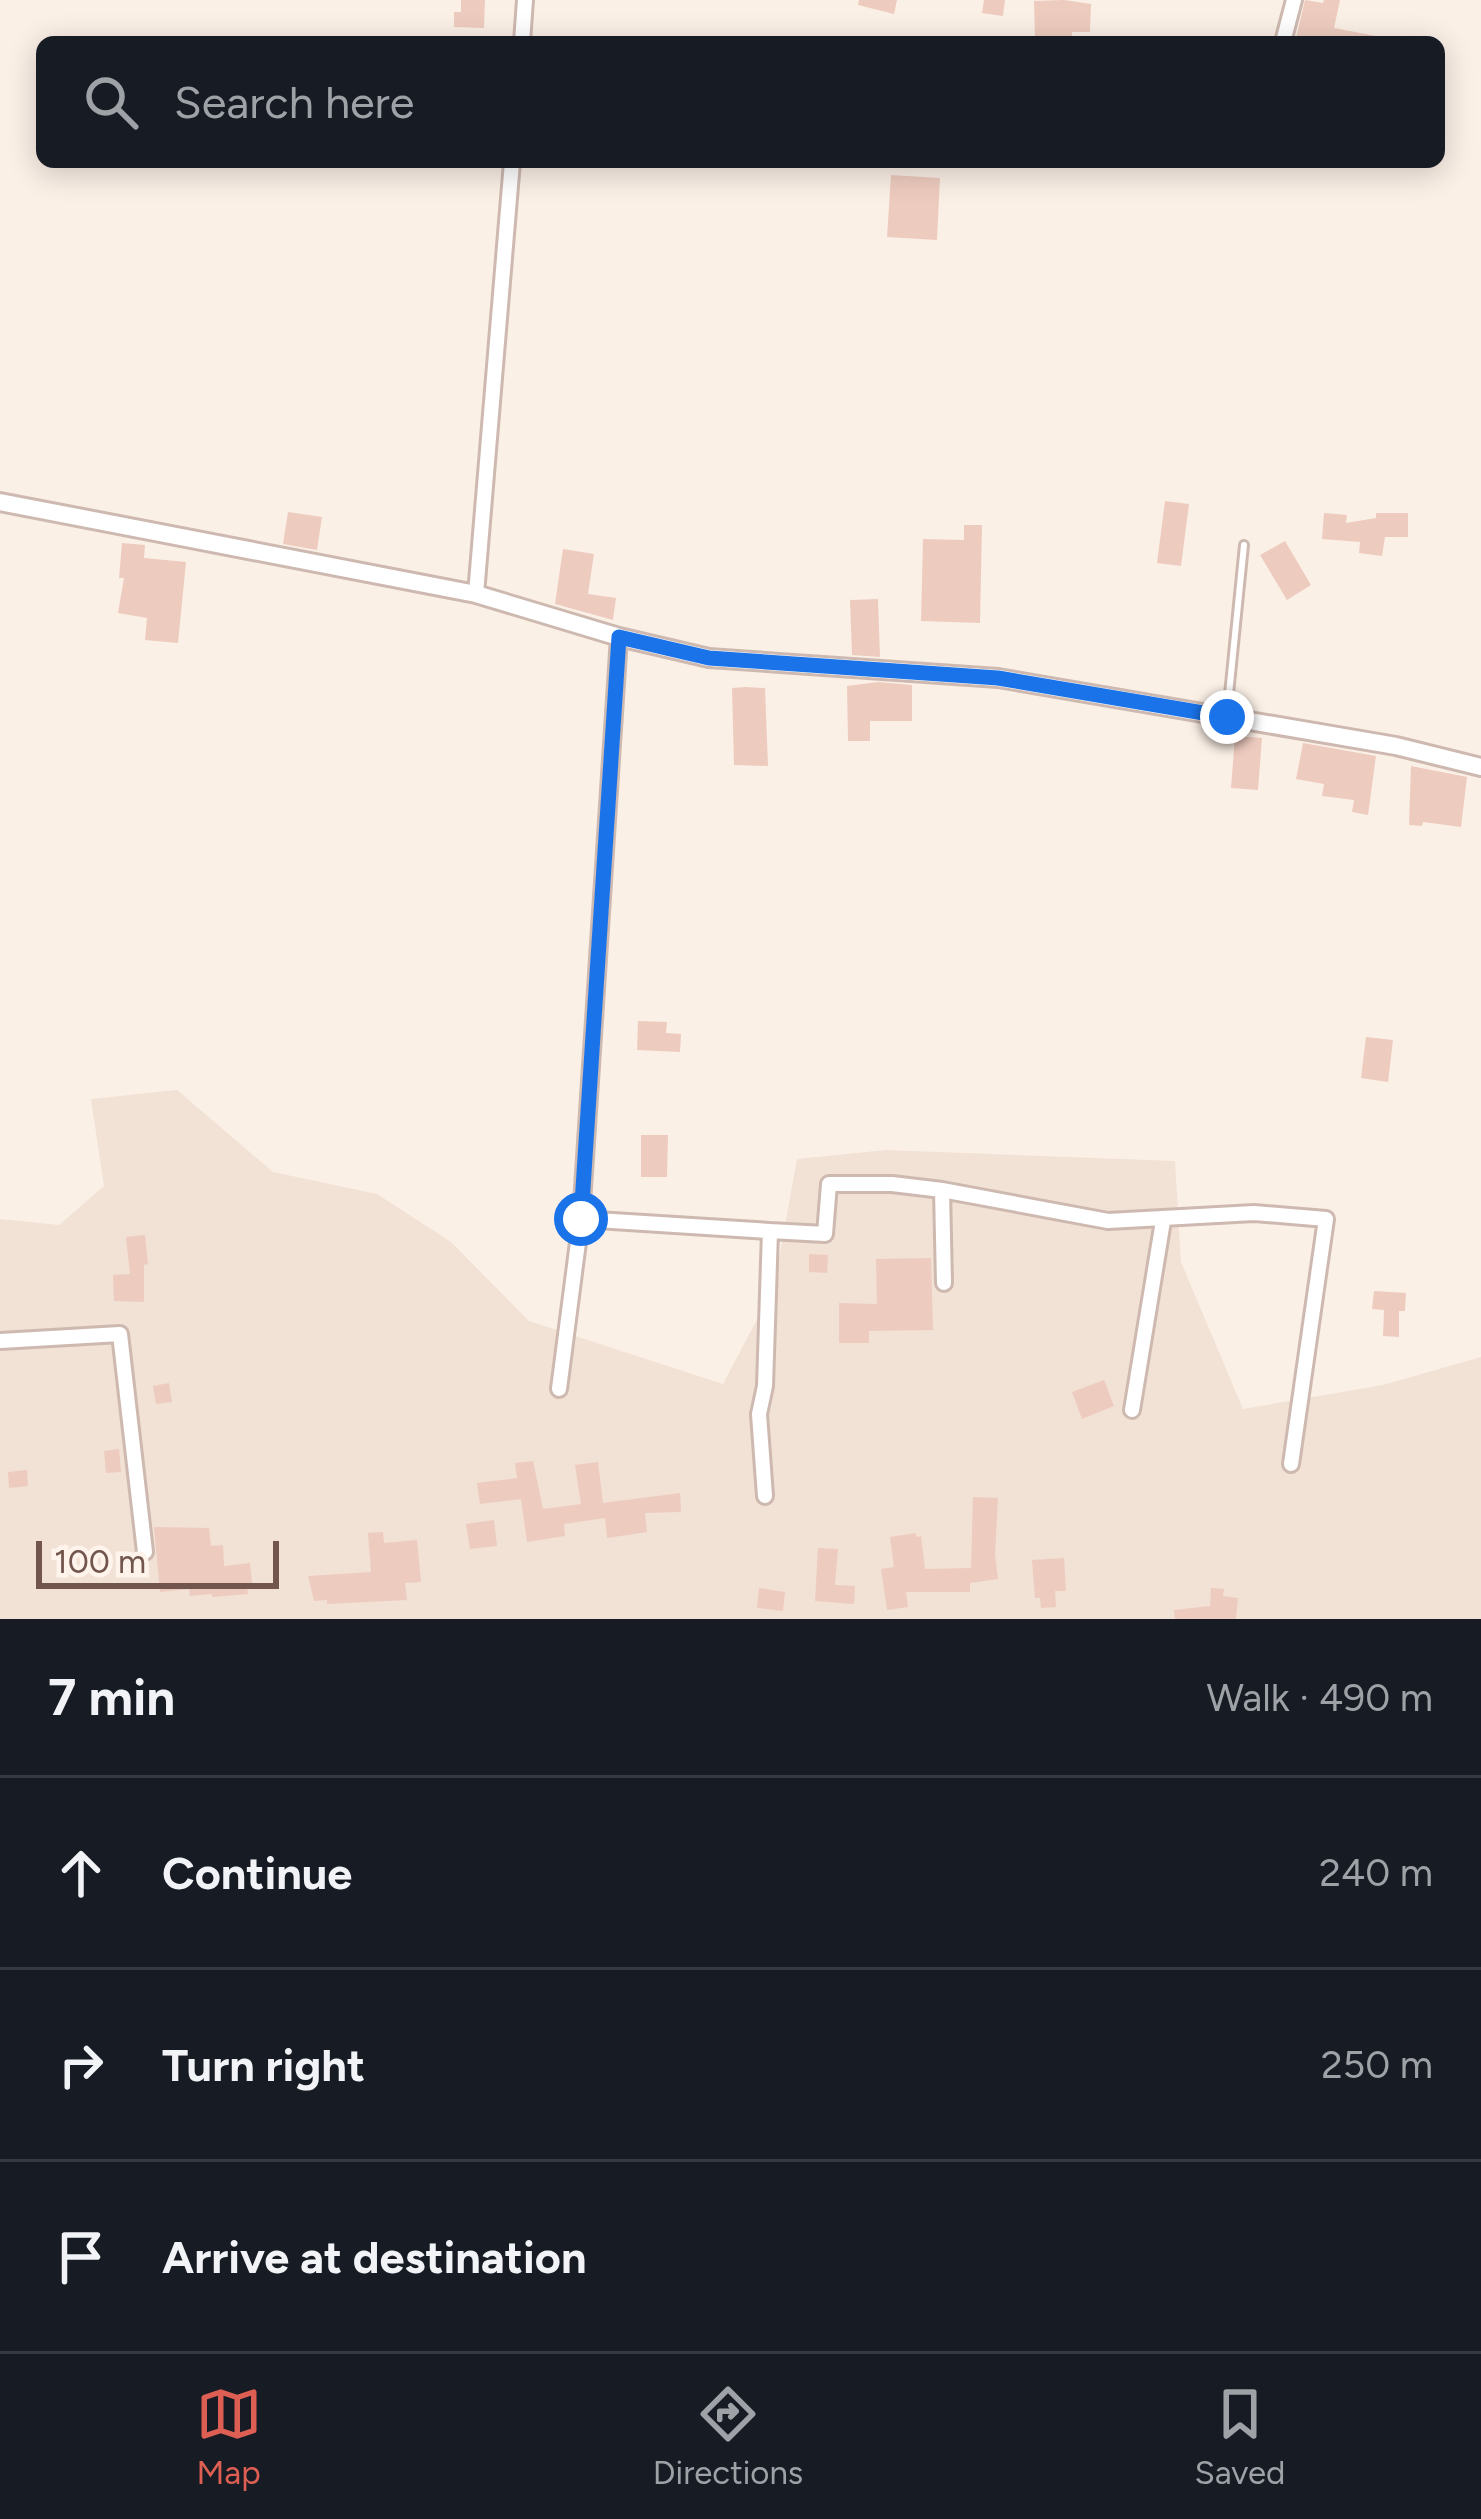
<!DOCTYPE html>
<html lang="en">
<head>
<meta charset="utf-8">
<style>
  :root { --surface:#171b24; --page:#20242c; --text:#f1f3f6; --muted:#9ea1a6; --line:#363941; --accent:#dd5f53 }
  body { margin:0; font-family:Figtree,sans-serif; background:var(--page); color:var(--text) }
  .scale { position:absolute; left:36px; bottom:30px; width:243px; box-sizing:border-box; padding-left:12px; border:6px solid #72554c; border-top:0; font-size:33px; line-height:42px; white-space:nowrap; color:#72554c; -webkit-text-stroke:9px #fef4ec; paint-order:stroke }
  .stop { position:absolute; width:36px; height:36px; margin:-27px; border:9px solid #1a73e8; border-radius:50%; background:#fff }
  .stop.end { background:#1a73e8; border-color:#fff; box-shadow:0 3px 12px #0008 }
  .list { margin:0; padding:0; list-style:none }
  h2 { display:flex; justify-content:space-between; align-items:center; height:156px; margin:0; padding:0 48px; font-size:51px }
  h2 small { font-size:39px; font-weight:400; color:var(--muted) }
  .list li { display:grid; grid-template-columns:78px 1fr auto; gap:36px; align-items:center; box-sizing:border-box; height:192px; padding:0 48px; border-top:3px solid var(--line) }
  .list b { display:block; font-size:45px; white-space:nowrap }
  .list em { font-size:39px; font-style:normal; color:var(--muted) }
  .icon { flex:none; width:66px; height:66px; fill:none; stroke:currentColor; stroke-width:2; stroke-linecap:round; stroke-linejoin:round }
  .map { position:relative; flex:none; width:1481px; height:1619px; overflow:hidden }
  .search { position:absolute; background:var(--surface); box-shadow:0 6px 30px #0003; left:36px; right:36px; top:36px; height:132px; display:flex; align-items:center; gap:30px; box-sizing:border-box; padding:0 42px; border-radius:18px; color:var(--muted); font-size:45px }
  .sheet { height:732px; background:var(--surface) }
  nav { display:flex; justify-content:space-around; align-items:center; box-sizing:border-box; height:168px; border-top:3px solid var(--line); background:var(--surface); font-size:33px; color:var(--muted) }
  nav a { display:grid; justify-items:center; gap:6px }
  nav .on { color:var(--accent) }
  .map>svg:first-child { display:block }
  .residential { fill:#f2e1d5 }
  .building { fill:#eecbbf }
  .lines { fill:none; stroke-linecap:round; stroke-linejoin:round }
  .service-casing { stroke:#ceb9b0; stroke-width:12 }
  .minor-casing { stroke:#ceb9b0; stroke-width:20 }
  .tertiary-casing { stroke:#ceb9b0; stroke-width:22 }
  .service { stroke:#fff; stroke-width:6 }
  .minor { stroke:#fff; stroke-width:14 }
  .tertiary { stroke:#fff; stroke-width:16 }
  .route { stroke:#1a73e8; stroke-width:15 }
</style>
</head>
<body>
<div class="map">
<svg width="1481" height="1619" viewBox="0 0 1481 1619">
  <rect width="100%" height="100%" fill="#fbf0e6"/>
  <path class="residential" d="M177,1090L273,1172L377,1194L451,1242L529,1321L723,1384L774,1287L797,1159L886,1150L1175,1161L1181,1262L1243,1409L1383,1385L1481,1357V1619H0V1219L59,1225L104,1186L91,1099Z"/>
  <path class="building" d="M461,0H485L484,28L454,27V12H461Z
    M859,0H897L894,14L858,5Z
    M984,0H1005L1003,16L982,13Z
    M1064,0L1091,4L1090,32H1072V38L1035,39L1034,1Z
    M1305,0L1323,3L1324,0H1340L1334,28L1376,36V42L1296,38Z
    M891,175L940,178L937,240L887,237Z
    M1165,501L1189,504L1181,566L1157,563Z
    M288,512L322,517L317,550L283,544Z
    M1324,513L1347,515L1346,523L1376,518V513H1408V537H1385L1382,556L1359,553L1360,542L1322,539Z
    M964,525H982L980,623L921,621L923,539L964,540Z
    M1285,541L1311,585L1287,600L1260,555Z
    M122,543L145,545L144,558L186,562L178,643L145,640L147,618L118,613L124,578H119Z
    M563,549L594,554L588,594L616,598L613,620L555,604Z
    M878,599L880,657L852,655L850,600Z
    M878,682L912,685V721H870V741H848L847,686Z
    M745,687L765,688L768,766L734,765L732,688Z
    M1235,736L1262,738L1258,790L1231,788Z
    M1303,743L1376,756L1368,815L1352,812L1354,800L1322,796L1324,784L1296,779Z
    M1411,766L1467,777L1461,827L1423,822L1422,826L1409,825Z
    M638,1021L667,1022L666,1033L681,1034L680,1052L637,1050Z
    M1366,1037L1393,1040L1388,1082L1361,1078Z
    M641,1135H668L667,1177H641Z
    M145,1235L148,1264L144,1265V1302L114,1301L113,1275L130,1274L126,1237Z
    M809,1254L828,1255L827,1273L809,1272Z
    M931,1258L933,1330L869,1331V1343H839V1303L877,1304L876,1259Z
    M1374,1291L1406,1293L1405,1311H1399V1337L1383,1336L1384,1310L1372,1309Z
    M1104,1380L1114,1406L1082,1419L1072,1392Z
    M169,1383L172,1402L156,1404L153,1386Z
    M119,1449L121,1472L106,1473L104,1451Z
    M533,1461L543,1509L581,1504L575,1465L598,1462L603,1503L680,1493L681,1512L645,1513L647,1532L607,1538L605,1518L564,1524L565,1536L527,1542L521,1499L480,1504L477,1483L517,1478L515,1463Z
    M27,1470L28,1486L9,1488L8,1472Z
    M973,1497L998,1498L995,1555L998,1579L970,1583V1592H906L908,1607L887,1610L881,1569L894,1567L890,1537L916,1533V1537L921,1536L925,1569L971,1568Z
    M494,1520L497,1546L470,1549L466,1524Z
    M154,1527L209,1528L211,1546L223,1545L224,1566L250,1563L252,1583L247,1584L248,1594L212,1597V1594L190,1596L189,1589L160,1592Z
    M383,1532L384,1543L417,1540L421,1582L405,1583L407,1600L327,1604V1600L314,1601L308,1576L371,1572L368,1533Z
    M818,1548L838,1549L835,1585L855,1586L854,1604L815,1601Z
    M1064,1558L1066,1591H1055L1056,1607L1041,1608L1040,1598H1035L1032,1560Z
    M759,1588L785,1592L783,1611L757,1608Z
    M1211,1588L1224,1589L1223,1596L1238,1598L1236,1619H1175L1174,1610L1210,1606Z"/>
  <g class="lines">
    <defs>
      <path id="service" d="M1227,714L1244,545"/>
      <path id="minor" d="M522,42L525,0
        M1283,42L1294,0
        M476,594L512,162
        M942,1190L944,1283
        M581,1219L619,637
        M0,1341L120,1334L145,1552
        M559,1389L581,1219L770,1231
        M1132,1410L1163,1221
        M765,1496L759,1414L765,1386L770,1231L825,1234L829,1184H892L942,1190L1108,1221L1254,1213L1326,1219L1291,1464"/>
      <path id="tertiary" d="M0,502L476,594L619,637L709,658L998,678L1396,746L1481,767"/>
    </defs>
    <use href="#service" class="service-casing"/>
    <use href="#minor" class="minor-casing"/>
    <use href="#tertiary" class="tertiary-casing"/>
    <use href="#service" class="service"/>
    <use href="#minor" class="minor"/>
    <use href="#tertiary" class="tertiary"/>
  </g>
  <g class="lines">
    <path class="route" d="M581,1219L619,637L709,658L998,678L1227,717"/>
  </g>
</svg>
<div class="scale">100 m</div>
<div class="stop" style="left:581px;top:1219px"></div>
<div class="stop end" style="left:1227px;top:717px"></div>
<div class="search"><svg class="icon" aria-label="search" viewBox="0 0 24 24"><circle cx="10" cy="10" r="6"/><path d="M15 15l6 6"/></svg>Search here</div>
</div>
<section class="sheet">
<h2>7 min<small>Walk · 490 m</small></h2>
<ul class="list">
<li><svg class="icon" aria-label="ahead" viewBox="0 0 24 24"><path d="M12 20V5M6 11l6-6 6 6"/></svg><div><b>Continue</b></div><em>240 m</em></li>
<li><svg class="icon" aria-label="right" viewBox="0 0 24 24"><path d="M7 20v-9h11M14 6l5 5-5 5"/></svg><div><b>Turn right</b></div><em>250 m</em></li>
<li><svg class="icon" aria-label="arrive" viewBox="0 0 24 24"><path d="M6 21V4h12l-3 4 3 4H6"/></svg><div><b>Arrive at destination</b></div></li>
</ul>
</section>
<nav>
<a class="on"><svg class="icon" aria-label="map" viewBox="0 0 24 24"><path d="M3 6l6-2 6 2 6-2v14l-6 2-6-2-6 2zM9 4v14M15 6v14"/></svg>Map</a>
<a><svg class="icon" aria-label="directions" viewBox="0 0 24 24"><path d="M12 3l9 9-9 9-9-9zM9 14v-3h6M13 9l2 2-2 2"/></svg>Directions</a>
<a><svg class="icon" aria-label="saved" viewBox="0 0 24 24"><path d="M7 4h10v16l-5-4-5 4z"/></svg>Saved</a>
</nav>
</body>
</html>
